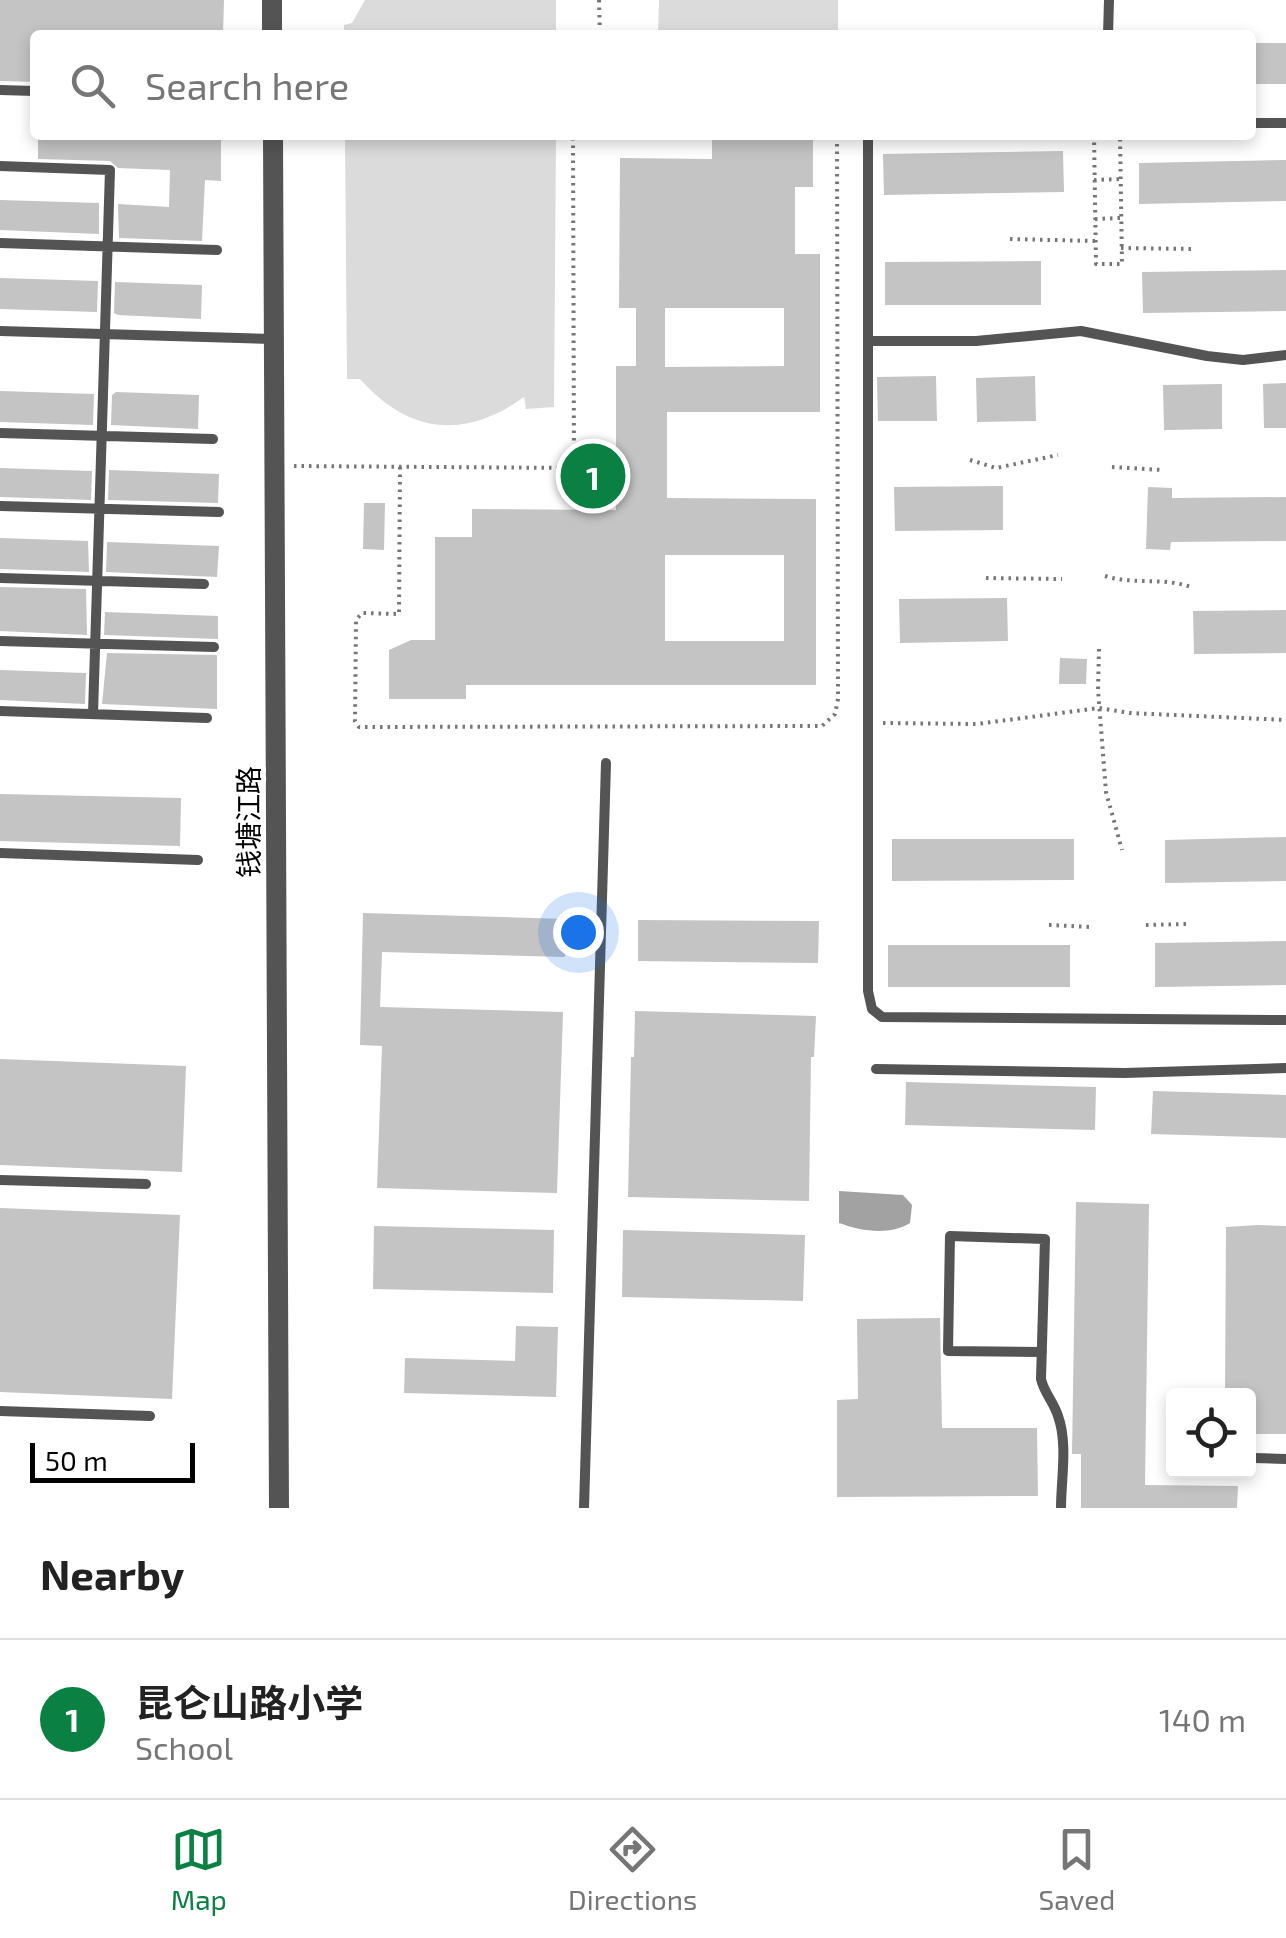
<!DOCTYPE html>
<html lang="en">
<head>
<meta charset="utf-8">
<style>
  :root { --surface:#fff; --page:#f6f6f6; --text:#222; --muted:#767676; --line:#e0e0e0; --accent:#0b8043 }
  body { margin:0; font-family:"Exo 2","Noto Sans SC",sans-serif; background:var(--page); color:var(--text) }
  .controls { position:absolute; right:30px; bottom:30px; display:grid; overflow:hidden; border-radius:10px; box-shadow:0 5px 15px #0003 }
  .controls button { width:90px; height:90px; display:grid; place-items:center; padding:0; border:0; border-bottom:2px solid var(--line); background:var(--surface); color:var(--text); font:50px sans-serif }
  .scale { position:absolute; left:30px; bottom:25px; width:165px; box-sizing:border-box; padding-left:10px; border:5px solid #000; border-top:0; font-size:28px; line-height:35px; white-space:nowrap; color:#000; -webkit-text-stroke:8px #fff; paint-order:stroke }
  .you { position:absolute; left:578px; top:932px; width:35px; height:35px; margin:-25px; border:8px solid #fff; border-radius:50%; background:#1a73e8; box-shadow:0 0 0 15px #1a73e833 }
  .badge { display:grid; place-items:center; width:65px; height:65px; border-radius:50%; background:var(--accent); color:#fff; font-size:32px; font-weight:700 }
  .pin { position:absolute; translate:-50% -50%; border:5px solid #fff; box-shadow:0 2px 10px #0006 }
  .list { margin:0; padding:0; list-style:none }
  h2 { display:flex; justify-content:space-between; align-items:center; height:130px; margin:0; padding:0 40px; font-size:42px }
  h2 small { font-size:32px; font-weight:400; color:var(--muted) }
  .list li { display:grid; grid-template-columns:65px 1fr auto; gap:30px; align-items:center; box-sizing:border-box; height:160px; padding:0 40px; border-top:2px solid var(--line) }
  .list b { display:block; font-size:38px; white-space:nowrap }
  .list p { margin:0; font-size:32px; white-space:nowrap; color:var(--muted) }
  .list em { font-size:32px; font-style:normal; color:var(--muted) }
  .icon { flex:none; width:55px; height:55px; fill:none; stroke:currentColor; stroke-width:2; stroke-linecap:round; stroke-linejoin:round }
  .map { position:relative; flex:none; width:1286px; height:1508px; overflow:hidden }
  .search { position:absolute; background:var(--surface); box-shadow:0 5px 15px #0003; left:30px; right:30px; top:30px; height:110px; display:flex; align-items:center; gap:25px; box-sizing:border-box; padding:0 35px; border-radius:10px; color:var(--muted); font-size:38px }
  .sheet { height:290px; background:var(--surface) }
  nav { display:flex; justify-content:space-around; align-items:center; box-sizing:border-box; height:140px; border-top:2px solid var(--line); background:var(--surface); font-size:28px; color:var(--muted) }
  nav a { display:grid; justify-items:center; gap:5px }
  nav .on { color:var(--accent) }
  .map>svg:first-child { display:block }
  .green { fill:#dbdbdb }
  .water { fill:#a2a2a2 }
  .building { fill:#c4c4c4; fill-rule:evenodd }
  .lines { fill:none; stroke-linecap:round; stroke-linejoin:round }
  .path { stroke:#767676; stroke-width:4; stroke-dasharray:2.5 5; stroke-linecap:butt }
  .service { stroke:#545454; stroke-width:10 }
  .tertiary { stroke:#545454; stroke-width:20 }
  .labels { text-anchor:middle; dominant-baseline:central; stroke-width:10; stroke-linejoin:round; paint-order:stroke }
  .street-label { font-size:28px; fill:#000; stroke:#fff }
</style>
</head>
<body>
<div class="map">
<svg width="1286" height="1508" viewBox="0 0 1286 1508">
  <rect width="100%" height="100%" fill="#fff"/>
  <path class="green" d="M365,0H556V35H344V25L352,23Z
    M659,0H838V35H658Z
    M345,135H556L554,407L526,409L524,397C465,440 409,434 360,379H347Z"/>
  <path class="water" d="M839,1191L903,1195L912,1205L910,1223C889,1236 861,1231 839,1223Z"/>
  <path class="building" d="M0,0H224L223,35H35V82L0,81Z
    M1251,43H1286V84H1251Z
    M38,135H221V181L205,180L202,241L119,238L118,204L169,207L170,170L118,168L110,161L38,159Z
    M712,135H813V187H795V254H820V412H667V498L816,499V685H466V699H389V650L411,640H435V537H472V509L616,510V366H636V308H619L620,158L712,159ZM665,308H784V366L665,367ZM665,555H784V641H665Z
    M1063,151L1064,192L884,195L883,154Z
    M1286,160V201L1139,204V163Z
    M0,200L99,203V234L0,230Z
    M1041,261V305H885V262Z
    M1286,270V311L1143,313L1142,272Z
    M0,278L98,281L97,312L0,309Z
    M115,282L202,285L201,319L118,315L114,313Z
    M936,376L937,421H878L877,377Z
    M1035,376L1036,421L977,422L976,378Z
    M1286,383V428H1264L1263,384Z
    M1222,384V429L1164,430L1163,385Z
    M0,391L94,394L93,425L0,422Z
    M116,392L199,395L198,429L111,425L112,395Z
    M0,468L92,471L91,500L0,497Z
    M109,470L219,474L218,503L108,500Z
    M1003,486V530L895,531L894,487Z
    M1148,487L1172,488V498L1286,497V541L1171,542L1170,550L1146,549Z
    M364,503H385L384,550L363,549Z
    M0,538L88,541L89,572L0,569Z
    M107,542L219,546L217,577L106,572Z
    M0,587L86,589L87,635L0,631Z
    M1007,598L1008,641L900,643L899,599Z
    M1286,610V653L1194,654L1193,611Z
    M105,612L218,616V639L104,635Z
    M107,653L217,655V709L102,704Z
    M1060,658L1087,659L1086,684H1059Z
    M0,670L86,673L85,704L0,700Z
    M0,794L181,798L180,846L0,841Z
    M1286,837V881L1165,883V840Z
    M892,839H1074V880L892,881Z
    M363,913L566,919L565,957L382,952L380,1007L563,1012L557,1193L377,1188L382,1046L360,1045Z
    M638,920L819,921L818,963L638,961Z
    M1286,941V985L1155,987V943Z
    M888,945H1070V987H888Z
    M635,1011L816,1016L814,1057H811L809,1201L628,1197L631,1057H634Z
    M0,1059L186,1066L182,1172L0,1165Z
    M906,1082L1096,1087L1095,1130L905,1125Z
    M1153,1091L1286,1095V1138L1151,1134Z
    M1076,1202L1149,1204L1145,1485L1238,1486L1237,1508H1081V1454H1072Z
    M0,1208L180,1215L172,1399L0,1392Z
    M1258,1225L1286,1226V1434H1252L1253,1396H1225L1226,1227Z
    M374,1226L554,1230L553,1293L373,1289Z
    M623,1230L805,1235L803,1301L622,1297Z
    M940,1318L942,1428H1037L1038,1496L837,1497V1400L858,1399L857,1319Z
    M516,1326L558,1327L556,1397L404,1393L405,1358L515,1361Z"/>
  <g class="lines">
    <path class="path" d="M599,0L600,35
      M1094,135L1096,264H1122L1120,135
      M1094,180L1120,179
      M1095,219L1120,218
      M1010,239L1095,241
      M1121,248L1195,249
      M970,460L996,468L1058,455
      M294,466L574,468L573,135
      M400,467L399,614L362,613L356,620L355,721L359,727L822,726L835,714L838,699L837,135
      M1112,467L1162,470
      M1105,576C1134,585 1162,577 1191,587
      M986,578L1062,579
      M1099,649L1098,690L1106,792L1122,850
      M883,723L977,724L1099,708L1130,713L1286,720
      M1049,925L1091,927
      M1146,925L1186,924"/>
    <path class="service" d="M1108,35L1109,0
      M0,90L35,91
      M1251,123H1286
      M868,135V991L872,1009L882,1017L1286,1020
      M0,166L110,170L93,714
      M0,243L217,250
      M0,331L273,339
      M868,341H976L1081,331L1207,356L1243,360L1286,355
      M0,433L213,439
      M0,506L219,512
      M0,578L204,584
      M0,641L214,647
      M0,711L207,718
      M0,853L198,860
      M876,1069L1125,1073L1286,1068
      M0,1180L146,1184
      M1042,1352L948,1351L950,1236L1045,1239L1041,1379C1044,1393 1054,1402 1058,1416C1068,1443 1061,1480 1061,1508
      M0,1411L150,1416
      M1254,1458L1286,1459
      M584,1508L606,763"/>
    <path class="tertiary" d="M272,0V35
      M273,135L279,1508"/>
  </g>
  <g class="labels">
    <g class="street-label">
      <text transform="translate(248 822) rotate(-90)">钱塘江路</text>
    </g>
  </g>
</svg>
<div class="controls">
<button><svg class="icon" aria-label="locate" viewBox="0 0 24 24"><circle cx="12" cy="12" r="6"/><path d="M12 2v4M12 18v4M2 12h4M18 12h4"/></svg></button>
</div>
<div class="scale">50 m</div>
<div class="you"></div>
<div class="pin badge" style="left:593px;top:476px">1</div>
<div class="search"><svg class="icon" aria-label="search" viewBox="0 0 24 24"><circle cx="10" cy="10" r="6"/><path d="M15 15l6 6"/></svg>Search here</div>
</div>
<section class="sheet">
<h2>Nearby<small></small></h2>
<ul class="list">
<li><span class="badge">1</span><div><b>昆仑山路小学</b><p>School</p></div><em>140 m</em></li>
</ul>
</section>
<nav>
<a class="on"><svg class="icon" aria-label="map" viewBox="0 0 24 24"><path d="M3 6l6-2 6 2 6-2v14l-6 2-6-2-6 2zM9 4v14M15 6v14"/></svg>Map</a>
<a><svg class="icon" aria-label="directions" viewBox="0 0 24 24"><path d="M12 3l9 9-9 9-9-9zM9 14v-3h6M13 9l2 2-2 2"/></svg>Directions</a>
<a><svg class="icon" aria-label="saved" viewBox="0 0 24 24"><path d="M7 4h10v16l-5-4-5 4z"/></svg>Saved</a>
</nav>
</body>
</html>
